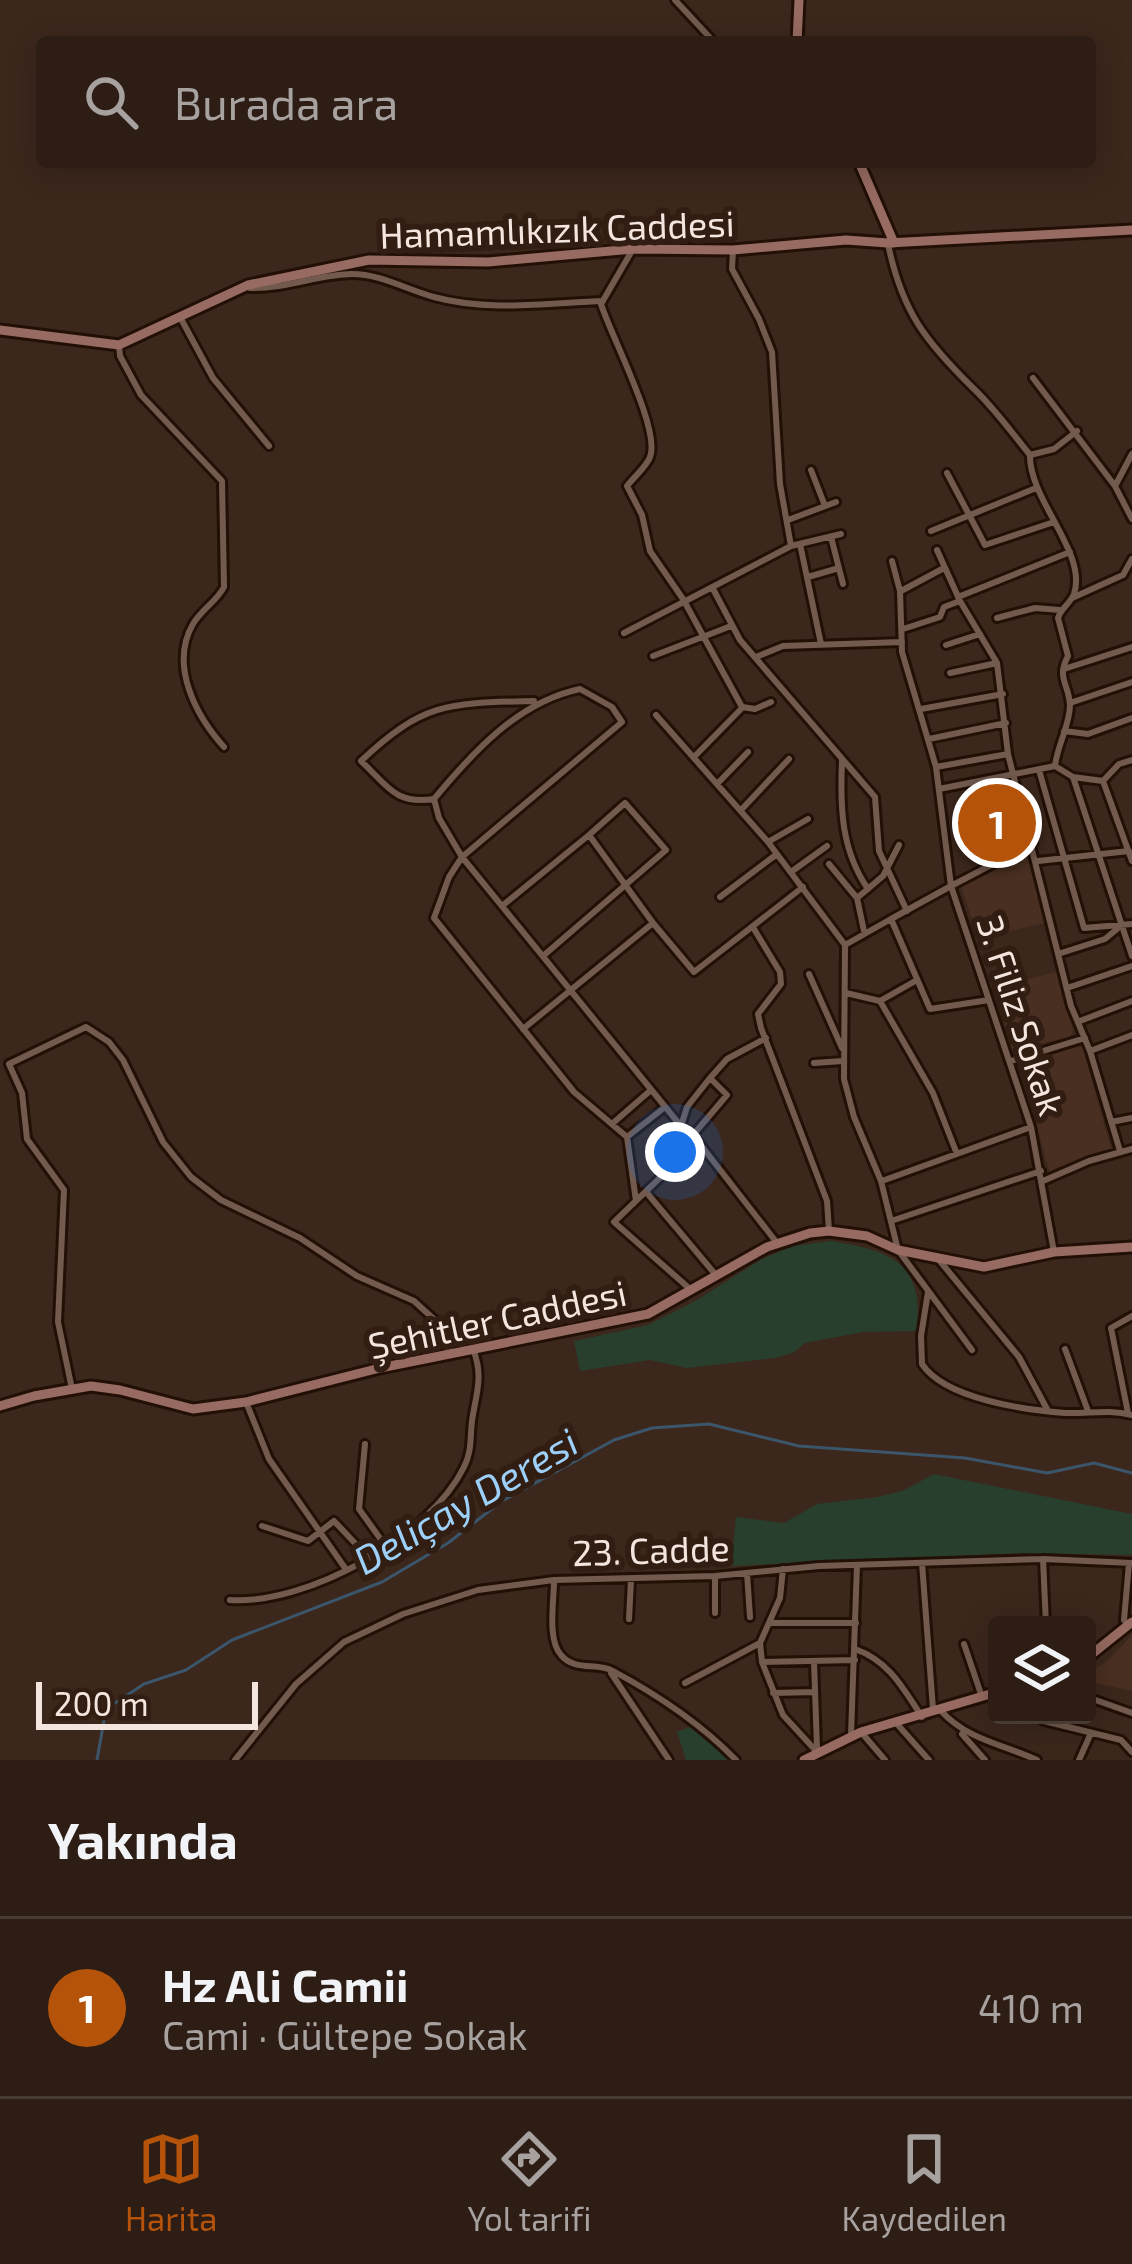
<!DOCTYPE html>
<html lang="tr">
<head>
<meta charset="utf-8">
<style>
  :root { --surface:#2d1d15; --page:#392a22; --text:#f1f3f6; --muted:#a7a2a0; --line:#483b34; --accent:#b45309 }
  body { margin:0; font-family:"Exo 2",sans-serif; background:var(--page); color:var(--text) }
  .controls { position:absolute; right:36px; bottom:36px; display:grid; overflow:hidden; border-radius:12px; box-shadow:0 6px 30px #0003 }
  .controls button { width:108px; height:108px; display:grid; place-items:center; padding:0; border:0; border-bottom:3px solid var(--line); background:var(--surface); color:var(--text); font:60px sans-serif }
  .scale { position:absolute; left:36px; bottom:30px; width:222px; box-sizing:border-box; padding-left:12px; border:6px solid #f4e5de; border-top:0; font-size:33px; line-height:42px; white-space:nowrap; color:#f4e5de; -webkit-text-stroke:9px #311d12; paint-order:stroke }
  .you { position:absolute; left:675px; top:1152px; width:42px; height:42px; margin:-30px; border:9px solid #fff; border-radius:50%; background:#1a73e8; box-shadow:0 0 0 18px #1a73e833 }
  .badge { display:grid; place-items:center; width:78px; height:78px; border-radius:50%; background:var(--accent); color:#fff; font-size:39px; font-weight:700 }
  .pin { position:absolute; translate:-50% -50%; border:6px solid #fff; box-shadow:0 3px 12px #0006 }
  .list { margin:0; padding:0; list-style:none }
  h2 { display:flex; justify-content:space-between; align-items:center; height:156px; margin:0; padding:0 48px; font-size:51px }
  h2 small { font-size:39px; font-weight:400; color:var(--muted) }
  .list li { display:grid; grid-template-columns:78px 1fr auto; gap:36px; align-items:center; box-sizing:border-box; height:180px; padding:0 48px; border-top:3px solid var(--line) }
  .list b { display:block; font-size:45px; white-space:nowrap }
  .list p { margin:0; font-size:39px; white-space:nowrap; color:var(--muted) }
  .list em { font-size:39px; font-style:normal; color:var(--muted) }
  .icon { flex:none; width:66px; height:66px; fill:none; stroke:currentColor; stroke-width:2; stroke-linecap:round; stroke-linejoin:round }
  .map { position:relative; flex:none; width:1132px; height:1760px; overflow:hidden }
  .search { position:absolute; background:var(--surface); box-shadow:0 6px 30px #0003; left:36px; right:36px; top:36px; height:132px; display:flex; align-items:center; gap:30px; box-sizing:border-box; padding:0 42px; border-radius:12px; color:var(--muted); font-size:45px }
  .sheet { height:336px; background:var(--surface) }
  nav { display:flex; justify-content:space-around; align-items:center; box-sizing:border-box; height:168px; border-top:3px solid var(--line); background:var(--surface); font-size:33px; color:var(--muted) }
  nav a { display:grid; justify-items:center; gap:6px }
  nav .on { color:var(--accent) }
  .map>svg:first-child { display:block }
  .built { fill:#492f21 }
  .green { fill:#293f2d }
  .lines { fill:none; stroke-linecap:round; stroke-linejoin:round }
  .stream { stroke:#3b556b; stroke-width:3 }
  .street-casing { stroke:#220f05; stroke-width:12 }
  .secondary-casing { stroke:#220f05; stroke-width:15 }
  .street { stroke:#725a4e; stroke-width:6 }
  .secondary { stroke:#976b61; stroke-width:9 }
  .labels { text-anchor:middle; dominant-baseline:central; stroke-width:12; stroke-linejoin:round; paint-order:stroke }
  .street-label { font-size:36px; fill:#f4e5de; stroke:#311d12 }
  .water-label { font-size:39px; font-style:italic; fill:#9dd0f9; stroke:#311d12 }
</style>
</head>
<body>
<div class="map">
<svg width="1132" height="1760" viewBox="0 0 1132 1760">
  <rect width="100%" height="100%" fill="#3c271c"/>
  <path class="built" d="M1031,852L1045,923L978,938L961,886Z
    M1057,972L1073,1031L1070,1037L1012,1050L994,987Z
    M1078,1045L1083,1048L1111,1149L1050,1174L1020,1063Z
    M1132,1635V1691L1087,1681V1674L1106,1662Z"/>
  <path class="green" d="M831,1241C891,1251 924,1261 917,1331L863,1332L805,1343L793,1353L775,1358L687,1368L650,1360L580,1371L574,1341L648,1325L697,1300L762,1259L793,1246Z
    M934,1474L1132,1514V1555L1023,1553L731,1566L736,1517L784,1523L817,1504L877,1497L902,1491Z
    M690,1727L730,1760H686L677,1732Z"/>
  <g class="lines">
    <path class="stream" d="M97,1760L106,1709L144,1684L186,1670L232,1640L382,1582L448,1543L502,1501L614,1440L652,1428L709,1424L799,1446L965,1458L1047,1473L1094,1463L1132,1473"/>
    <defs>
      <path id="street" d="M675,0L714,42
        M888,244C902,312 926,342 974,389C995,409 1012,433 1030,455C1029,500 1088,553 1074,594C1070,604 1061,608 1058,618L1068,656C1056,678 1069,684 1070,705C1070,725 1057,746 1055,766L1073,777L1103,781
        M633,249L601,304C611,336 661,430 650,457C647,466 634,477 627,486L642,515L650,551L683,599L742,707
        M733,250L732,269L759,319L772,352L780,484L791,546
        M250,288C286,289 320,274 352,274C381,274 407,290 434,297C488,312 548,303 603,301
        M180,317L213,378L269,446
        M119,345L120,356L141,395L222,481L224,587C217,601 202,609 193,624C169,665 196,716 224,747
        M1033,378L1115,486
        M1132,454L1115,486L1132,519
        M1030,455L1054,449L1077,431
        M811,470L825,506
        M947,473L985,545L1054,522
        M788,520L836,502
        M931,531L1036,488
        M831,537L843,584
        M800,544L821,644
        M937,550L960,601L997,663L1008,754L1071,1006L1090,1051L1120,1151
        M808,577L839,568
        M712,587L740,640L875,797L879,851L907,911
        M901,591L944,568
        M958,597L1070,552
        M1072,598L1123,575L1132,559
        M997,618L1035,608L1060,610
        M903,629L940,617L944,607L960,601
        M624,633L791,546L841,534
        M946,645L980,634
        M653,656L731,626
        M756,657L783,646L902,642
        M1064,669L1132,647
        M950,673L997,663
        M1070,703L1132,682
        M742,707L755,709L771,702
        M921,709L1003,694
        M656,715L768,842L845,945L844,1079L854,1117L881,1181L898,1250L972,1350
        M1064,731L1088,734L1132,718
        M929,739L1006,723
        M694,757L742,708
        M842,761C840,807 841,850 868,889
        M936,767L1008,754
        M1039,770L1084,928L1132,924
        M1073,777L1132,956
        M1103,781L1132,861
        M1103,781L1119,764L1132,760
        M718,783L748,752
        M939,789L1055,766
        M434,799C395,805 388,786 361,761C424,701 451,703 534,701
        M742,809L789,759
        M768,842L808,819
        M1033,843L951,886L1031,1127L1054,1252
        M1038,861L1129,851
        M829,864L857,898
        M791,872L827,846
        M720,897L777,854
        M502,906L589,835L653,923
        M891,919L951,886L936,767L902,652L900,591L892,561
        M754,929L780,972L781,984L758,1014L761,1028L827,1201L829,1231
        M864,931L857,898L883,876L899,845
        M845,945L891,919L930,1009L989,1000
        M1058,954L1105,939L1117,929
        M543,956L666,850L625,803L589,835
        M809,974L842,1048
        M917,980L880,1001L933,1093L957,1154
        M1067,988L1132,966
        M846,993L880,1001
        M1080,1021L1132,1001
        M523,1029L653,923L694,972L803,887
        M766,1038L727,1059L710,1078L727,1095L693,1135L777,1243
        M1090,1051L1132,1035
        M1011,1061L1085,1038
        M814,1063L843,1061
        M1111,1122L1132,1118
        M613,1123L651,1090
        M627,1137L665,1107
        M882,1181L1031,1127
        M1043,1181L1089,1161L1132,1149
        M647,1193L715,1274
        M636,1201L627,1137L574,1092L434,918L449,877L462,857L622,722L612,707L580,689C518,702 473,752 434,799L439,818L462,857L680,1125L693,1135
        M891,1221L1041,1171
        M939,1260L1019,1357L1047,1409
        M690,1289L614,1222L667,1171L687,1107L710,1078
        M928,1292L921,1336L922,1364C945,1399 1025,1410 1065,1413C1089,1414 1108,1409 1132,1415
        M1065,1349L1088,1411
        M72,1389L58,1322L64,1190L27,1139L22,1093L9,1064L86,1027L109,1042L123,1060L163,1142L191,1177L221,1200L300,1238L357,1276L414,1301L437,1322L451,1354
        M246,1402L269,1459L345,1568
        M1128,1413L1111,1328L1132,1316
        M365,1444L359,1509L387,1548
        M262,1526L308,1541L334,1521L369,1558
        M1043,1559L1046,1625
        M922,1563L933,1709
        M783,1569L780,1598L760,1643L762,1662L783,1715L817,1752
        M747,1573L750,1617
        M715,1576V1613
        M554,1581C554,1601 547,1640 561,1655C575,1672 597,1662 613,1671C656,1694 702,1725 736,1760
        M230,1600C307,1605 430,1537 464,1467C472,1452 470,1437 472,1421C476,1393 484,1377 473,1349
        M629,1619L631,1580
        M771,1623H856
        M1127,1624L1124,1620L1129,1563
        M964,1644L982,1697
        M855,1649C889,1661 903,1688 922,1717
        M814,1661L817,1748
        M762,1662L855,1660
        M611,1673L669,1760
        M685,1683L760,1643
        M773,1693L815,1692
        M1087,1697L1132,1713
        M941,1711C968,1740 1002,1744 1037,1760
        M1035,1715L1044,1721L1121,1740L1132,1752
        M897,1724L929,1760
        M861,1732L885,1760
        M962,1734L985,1760
        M851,1735L857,1565
        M235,1760L296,1684L344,1642L403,1614L478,1590L554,1580L715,1576L819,1566L1043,1559L1132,1563
        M1079,1760L1091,1733"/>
      <path id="secondary" d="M797,42L799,0
        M859,162L894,243
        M0,330L119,345L248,285L369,260L488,262L633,249L733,250L846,240L888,243L1132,230
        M0,1406L34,1396L91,1386L120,1390L193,1409L246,1402L380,1368L648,1314L767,1247L810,1233L829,1231L867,1236L898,1250L984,1267L1054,1252L1132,1247
        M1087,1658L1132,1622
        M804,1760L861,1732L997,1692"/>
    </defs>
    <use href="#street" class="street-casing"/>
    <use href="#secondary" class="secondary-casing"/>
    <use href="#street" class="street"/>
    <use href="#secondary" class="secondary"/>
  </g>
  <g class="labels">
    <g class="street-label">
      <text transform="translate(557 228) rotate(-2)">Hamamlıkızık Caddesi</text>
      <text transform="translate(1022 1015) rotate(72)">3. Filiz Sokak</text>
      <text transform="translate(497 1318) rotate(-12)">Şehitler Caddesi</text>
      <text transform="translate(651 1549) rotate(-2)">23. Cadde</text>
    </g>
    <g class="water-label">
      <text transform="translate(465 1500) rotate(-30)">Deliçay Deresi</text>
    </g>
  </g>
</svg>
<div class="controls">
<button><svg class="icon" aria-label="layers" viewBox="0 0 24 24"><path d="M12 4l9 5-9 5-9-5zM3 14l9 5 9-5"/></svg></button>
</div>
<div class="scale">200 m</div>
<div class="you"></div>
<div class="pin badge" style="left:997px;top:823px">1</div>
<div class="search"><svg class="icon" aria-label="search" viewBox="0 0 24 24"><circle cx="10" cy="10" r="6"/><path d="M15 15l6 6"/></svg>Burada ara</div>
</div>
<section class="sheet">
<h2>Yakında<small></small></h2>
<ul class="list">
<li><span class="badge">1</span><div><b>Hz Ali Camii</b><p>Cami · Gültepe Sokak</p></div><em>410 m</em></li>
</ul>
</section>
<nav>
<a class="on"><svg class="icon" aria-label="map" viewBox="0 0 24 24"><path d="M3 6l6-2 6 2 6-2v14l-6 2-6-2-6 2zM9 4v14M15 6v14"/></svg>Harita</a>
<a><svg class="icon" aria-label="directions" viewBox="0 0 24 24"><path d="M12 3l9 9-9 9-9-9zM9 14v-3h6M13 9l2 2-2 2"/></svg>Yol tarifi</a>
<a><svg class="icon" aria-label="saved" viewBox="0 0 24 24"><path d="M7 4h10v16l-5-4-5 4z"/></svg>Kaydedilen</a>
</nav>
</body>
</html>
